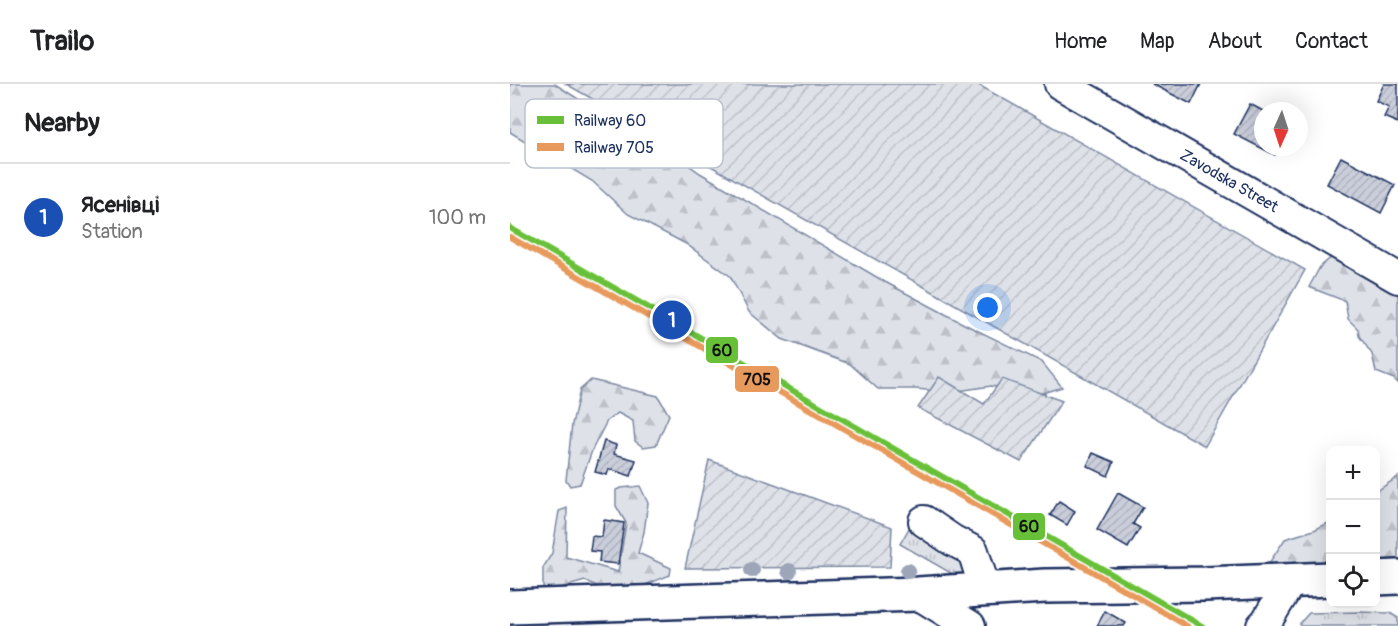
<!DOCTYPE html>
<html lang="en">
<head>
<meta charset="utf-8">
<style>
  :root { --surface:#fff; --page:#f2f2f2; --text:#202124; --muted:#757577; --line:#e0e0e0; --accent:#2563eb }
  body { margin:0; font-family:Pangolin,sans-serif; background:var(--page); color:var(--text) }
  .controls { position:absolute; right:18px; bottom:18px; display:grid; overflow:hidden; border-radius:12px; box-shadow:0 6px 24px #0002 }
  .controls button { width:54px; height:54px; display:grid; place-items:center; padding:0; border:0; border-bottom:2px solid var(--line); background:var(--surface); color:var(--text); font:30px sans-serif }
  .compass { position:absolute; left:744px; top:18px; width:54px; height:54px; border-radius:50%; background:var(--surface); box-shadow:0 6px 24px #0002; rotate:183deg }
  .you { position:absolute; left:478px; top:224px; width:21px; height:21px; margin:-15px; border:4px solid #fff; border-radius:50%; background:#1a73e8; box-shadow:0 0 0 9px #1a73e833 }
  .badge { display:grid; place-items:center; width:39px; height:39px; border-radius:50%; background:var(--accent); color:#fff; font-size:20px; font-weight:700 }
  .pin { position:absolute; translate:-50% -50%; border:3px solid #fff; box-shadow:0 2px 6px #0006 }
  .list { margin:0; padding:0; list-style:none }
  h2 { display:flex; justify-content:space-between; align-items:center; height:78px; margin:0; padding:0 24px; font-size:26px }
  h2 small { font-size:20px; font-weight:400; color:var(--muted) }
  .list li { display:grid; grid-template-columns:39px 1fr auto; gap:18px; align-items:center; box-sizing:border-box; height:108px; padding:0 24px; border-top:2px solid var(--line) }
  .list b { display:block; font-size:22px; white-space:nowrap }
  .list p { margin:0; font-size:20px; white-space:nowrap; color:var(--muted) }
  .list em { font-size:20px; font-style:normal; color:var(--muted) }
  .icon { flex:none; width:33px; height:33px; fill:none; stroke:currentColor; stroke-width:2; stroke-linecap:round; stroke-linejoin:round }
  .map { position:relative; flex:none; width:888px; height:542px; overflow:hidden }
  header { display:flex; align-items:center; gap:36px; box-sizing:border-box; height:84px; padding:0 30px; background:var(--surface); border-bottom:2px solid var(--line) }
  header strong { font-size:28px }
  nav { display:flex; gap:33px; margin-inline-start:auto; font-size:21px }
  main { display:flex }
  aside { flex:1; background:var(--surface) }
  .map>svg:first-child { display:block }
  .grass { fill:url(#grass-tufts); stroke:#7c88a2; stroke-width:1.5 }
  .forest { fill:url(#forest-firs); stroke:#7c88a2; stroke-width:1.5 }
  .garden { fill:url(#garden-furrows); stroke:#7c88a2; stroke-width:1.5 }
  .building { fill:url(#building-hatch); stroke:#1b2f5e; stroke-width:1.5 }
  .lines { fill:none; stroke-linecap:round; stroke-linejoin:round }
  .minor-casing { stroke:#1b2f5e; stroke-width:34 }
  .highway-casing { stroke:#1b2f5e; stroke-width:38 }
  .minor { stroke:#fff; stroke-width:30 }
  .highway { stroke:#fff; stroke-width:33 }
  .rail-1-casing { stroke:#fff; stroke-width:10 }
  .rail-2-casing { stroke:#fff; stroke-width:10 }
  .rail-1 { stroke:#67c037; stroke-width:6 }
  .rail-2 { stroke:#e8995c; stroke-width:6 }
  .tree { fill:#9da5b9 }
  .labels { text-anchor:middle; dominant-baseline:central; stroke-width:6; stroke-linejoin:round; paint-order:stroke }
  .street-label { font-size:16px; fill:#1b2f5e; stroke:#fff }
  .key { fill:#fff; stroke:#bbc1cf; stroke-width:1.5 }
  .key-label { font-size:16px; fill:#1b2f5e }
  .line-badge { stroke:#fff; stroke-width:2 }
  .pale-badge-label { font-size:16px; text-anchor:middle; font-weight:bold; fill:#111 }
</style>
</head>
<body>
<header>
<strong>Trailo</strong>
<nav><a>Home</a><a>Map</a><a>About</a><a>Contact</a></nav>
</header>
<main>
<aside>
<h2>Nearby<small></small></h2>
<ul class="list">
<li><span class="badge" style="background:#1a4fb4">1</span><div><b>Ясенівці</b><p>Station</p></div><em>100 m</em></li>
</ul>
</aside>
<div class="map">
<svg width="888" height="542" viewBox="0 0 888 542">
  <defs>
    <pattern id="grass-tufts" width="24" height="20" patternUnits="userSpaceOnUse" patternTransform="scale(1.5)"><rect width="24" height="20" fill="#dee1e7"/><path d="M3 7l-1-3M5 7V3M7 7l1-3M15 17l-1-3M17 17v-4M19 17l1-3" fill="none" stroke="#bec1c9"/></pattern>
    <pattern id="forest-firs" width="22" height="20" patternUnits="userSpaceOnUse" patternTransform="scale(1.5)"><rect width="22" height="20" fill="#dee1e7"/><path d="M5 1l3.5 6h-7zM16 11l3.5 6h-7z" fill="#bec1c9"/></pattern>
    <pattern id="garden-furrows" width="10" height="10" patternUnits="userSpaceOnUse" patternTransform="scale(1.5)"><rect width="10" height="10" fill="#dee1e7"/><path d="M-1 1l2-2M0 10L10 0M9 11l2-2" fill="none" stroke="#bec1c9"/></pattern>
    <pattern id="building-hatch" width="6" height="6" patternUnits="userSpaceOnUse" patternTransform="scale(1.5)"><rect width="6" height="6" fill="#caceda"/><path d="M-1 1l2-2M0 6l6-6M5 7l2-2" fill="none" stroke="#adb1be"/></pattern>
  </defs>
  <rect width="100%" height="100%" fill="#fff"/>
  <filter id="ink" filterUnits="userSpaceOnUse"><feTurbulence type="fractalNoise" baseFrequency=".0167" numOctaves="2"/><feDisplacementMap in="SourceGraphic" scale="12" xChannelSelector="R" yChannelSelector="G"/><feConvolveMatrix kernelMatrix="1 2 1 2 8 2 1 2 1" color-interpolation-filters="sRGB"/></filter>
  <g filter="url(#ink)">
    <path class="grass" d="M410,425L473,462L453,496L390,460Z
      M848,528L880,529L888,534V542H791L789,540L799,529Z"/>
    <path class="forest" d="M0,0H45L96,33L143,55L190,89L375,198L454,240L532,278L552,303L529,310L481,302L441,308L405,305H368L340,280L272,255L239,228L220,192L176,160L118,130L82,97L0,48Z
      M824,171L888,200V299L884,295L866,288L862,270L849,252L848,245L838,235L835,217L799,203L810,183Z
      M81,296L148,312L159,331L146,361L133,363L125,357L123,337L108,329L97,337L83,364L70,400L60,402L56,396L62,340L70,306Z
      M888,393V476H866V411L867,407Z
      M130,402L138,419L134,448L128,469L161,484L160,491L135,501L120,503L95,505L75,497L47,505H33V484L42,469L49,427L57,424L56,473L108,488L116,439L106,422V406L111,404Z
      M820,438V478L781,486L759,479L775,455L804,446Z"/>
    <path class="garden" d="M56,0H467L795,186L695,362Z
      M429,293L474,320L492,295L552,317L511,378L408,324Z
      M199,376L382,443L380,483L175,484Z"/>
    <path class="building" d="M642,0H691L681,20Z
      M874,0H888V39L874,33L879,23L866,17Z
      M740,20L753,27V63H770L765,71L724,50Z
      M831,73L885,101L871,129L817,100Z
      M94,357L106,361L104,370L126,376L121,392L99,385L97,391L85,388Z
      M583,369L604,378L598,392L577,382Z
      M608,409L633,423L623,440L630,444L618,464L587,446Z
      M549,417L565,427L557,441L540,431Z
      M94,436L114,439L108,480L89,478L90,468L80,467L82,452L92,453Z
      M595,527L616,539L614,542H587Z"/>
    <g class="lines">
      <defs>
        <g id="minor">
          <path id="s1" d="M550,0L888,194"/>
          <path d="M414,437L442,456L463,467L475,505"/>
          <path d="M408,510L460,542"/>
          <path d="M752,542L756,538L782,495"/>
        </g>
        <path id="highway" d="M866,494L888,493
          M0,523L408,510L535,502L695,500L820,495"/>
      </defs>
      <use href="#minor" class="minor-casing"/>
      <use href="#highway" class="highway-casing"/>
      <use href="#minor" class="minor"/>
      <use href="#highway" class="highway"/>
      <defs>
        <path id="rail-1" d="M0,144L692,542"/>
        <path id="rail-2" d="M0,153L677,542"/>
      </defs>
      <use href="#rail-1" class="rail-1-casing"/>
      <use href="#rail-2" class="rail-2-casing"/>
      <use href="#rail-1" class="rail-1"/>
      <use href="#rail-2" class="rail-2"/>
    </g>
    <g class="tree">
      <circle cx="242" cy="486" r="8"/>
      <circle cx="279" cy="487" r="8"/>
      <circle cx="398" cy="487" r="8"/>
    </g>
  </g>
  <g class="labels">
    <g class="street-label">
      <text stroke="none"><textPath href="#s1" startOffset="195">Zavodska Street</textPath></text>
    </g>
  </g>
  <rect x="15" y="15" width="198" height="69" rx="9" class="key"/>
  <rect x="27" y="32" width="27" height="8" fill="#67c037"/>
  <rect x="27" y="59" width="27" height="8" fill="#e8995c"/>
  <g class="key-label">
    <text x="64" y="42">Railway 60</text>
    <text x="64" y="69">Railway 705</text>
  </g>
  <g class="line-badge">
    <rect x="195" y="252" width="34" height="28" rx="6" fill="#67c037"/>
    <rect x="224" y="281" width="46" height="28" rx="6" fill="#e8995c"/>
    <rect x="502" y="428" width="34" height="29" rx="6" fill="#67c037"/>
  </g>
  <g class="pale-badge-label">
    <text x="212" y="272">60</text>
    <text x="247" y="301">705</text>
    <text x="519" y="448">60</text>
  </g>
</svg>
<div class="controls">
<button>+</button>
<button>−</button>
<button><svg class="icon" aria-label="locate" viewBox="0 0 24 24"><circle cx="12" cy="12" r="6"/><path d="M12 2v4M12 18v4M2 12h4M18 12h4"/></svg></button>
</div>
<svg class="compass" viewBox="-18 -18 36 36"><path d="M0-13l5 13h-10z" fill="#e53935"/><path d="M0 13l5-13h-10z" fill="#757577"/></svg>
<div class="you"></div>
<div class="pin badge" style="left:162px;top:236px;background:#1a4fb4">1</div>
</div>
</main>
</body>
</html>
